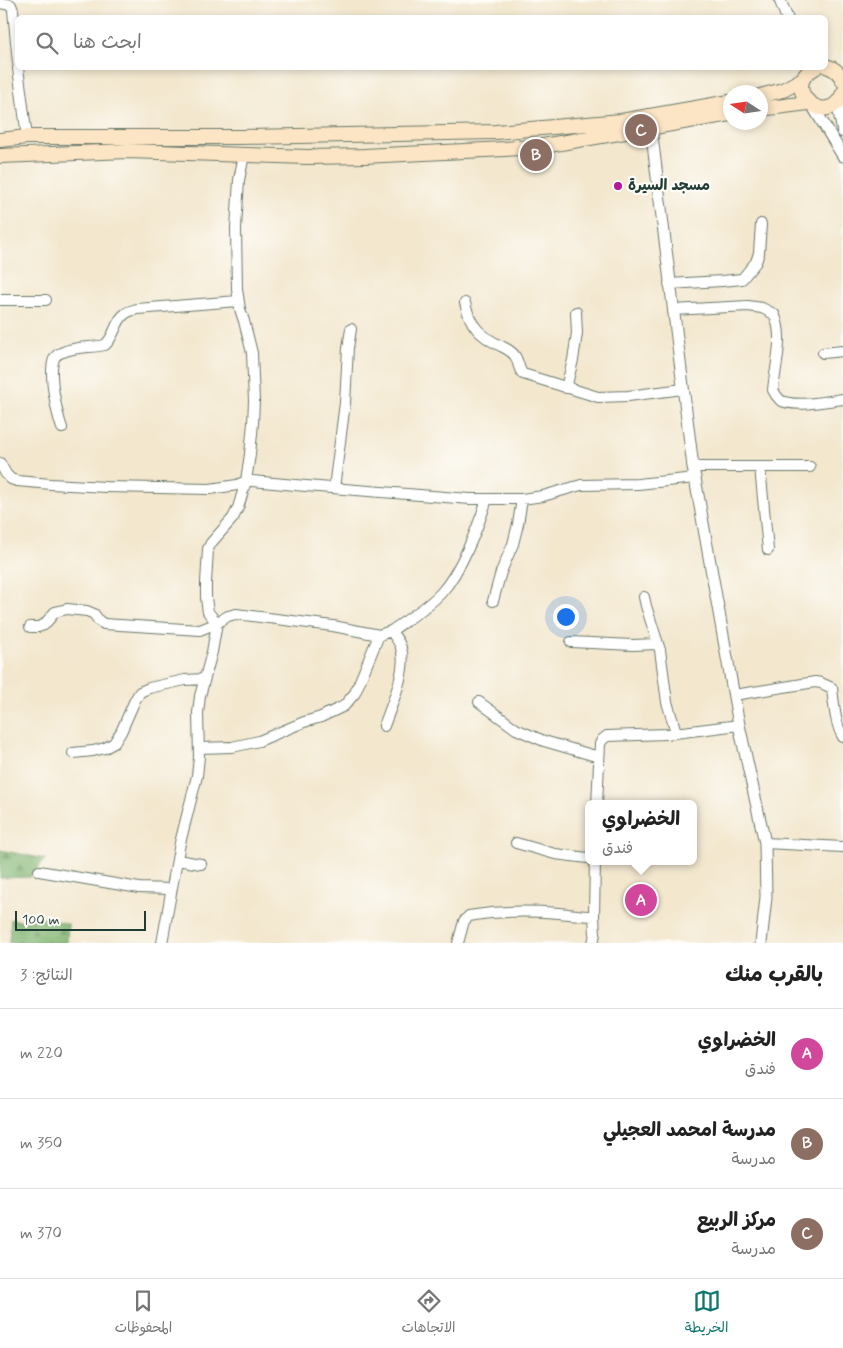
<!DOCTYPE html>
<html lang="ar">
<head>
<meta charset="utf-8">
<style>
  :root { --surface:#fff; --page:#f6f6f6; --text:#222; --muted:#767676; --line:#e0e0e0; --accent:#0f766e }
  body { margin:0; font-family:Mynerve,"Playpen Sans Arabic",sans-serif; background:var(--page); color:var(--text); direction:rtl }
  .compass { position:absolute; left:723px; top:85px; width:45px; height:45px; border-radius:50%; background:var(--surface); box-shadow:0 2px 8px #0003; rotate:282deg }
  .scale { position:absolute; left:15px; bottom:12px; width:131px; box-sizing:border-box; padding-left:5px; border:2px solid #1f3d34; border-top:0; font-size:14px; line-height:18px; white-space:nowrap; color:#1f3d34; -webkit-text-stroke:4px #fdfcf7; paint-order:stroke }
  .you { position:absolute; left:565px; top:616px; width:18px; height:18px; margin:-12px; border:4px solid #fff; border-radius:50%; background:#1a73e8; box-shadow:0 0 0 8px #1a73e833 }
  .badge { display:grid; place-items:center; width:32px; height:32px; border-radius:50%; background:var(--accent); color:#fff; font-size:16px; font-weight:700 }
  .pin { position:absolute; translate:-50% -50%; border:2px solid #fff; box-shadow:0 1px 5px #0006 }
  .popup { position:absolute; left:585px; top:800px; width:112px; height:65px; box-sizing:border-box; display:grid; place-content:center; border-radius:8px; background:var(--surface); filter:drop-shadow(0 1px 4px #0005); font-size:16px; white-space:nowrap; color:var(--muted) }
  .popup b { font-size:19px; color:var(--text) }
  .popup::after { content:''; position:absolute; left:50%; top:100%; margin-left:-10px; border:10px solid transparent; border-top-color:var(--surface) }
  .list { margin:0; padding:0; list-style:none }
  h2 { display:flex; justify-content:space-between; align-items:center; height:65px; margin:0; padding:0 20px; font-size:21px }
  h2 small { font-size:16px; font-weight:400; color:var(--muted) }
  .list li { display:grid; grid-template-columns:32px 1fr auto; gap:15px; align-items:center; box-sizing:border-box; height:90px; padding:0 20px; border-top:1px solid var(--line) }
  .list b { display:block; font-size:19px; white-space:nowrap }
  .list p { margin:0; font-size:16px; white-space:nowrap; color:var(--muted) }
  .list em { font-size:16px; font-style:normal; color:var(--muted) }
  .icon { flex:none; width:28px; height:28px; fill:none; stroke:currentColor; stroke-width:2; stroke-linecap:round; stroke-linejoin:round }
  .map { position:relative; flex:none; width:843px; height:943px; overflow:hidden; direction:ltr }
  .search { position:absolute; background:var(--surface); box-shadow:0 2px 8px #0003; left:15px; right:15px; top:15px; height:55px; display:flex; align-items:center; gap:12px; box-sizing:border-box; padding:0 18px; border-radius:8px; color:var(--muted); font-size:19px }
  .sheet { height:335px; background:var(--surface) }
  nav { display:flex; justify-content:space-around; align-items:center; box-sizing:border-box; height:70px; border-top:1px solid var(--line); background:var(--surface); font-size:14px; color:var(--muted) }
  nav a { display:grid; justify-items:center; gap:2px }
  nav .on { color:var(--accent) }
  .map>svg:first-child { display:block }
  .forest { fill:url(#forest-firs); stroke:#4e7850 }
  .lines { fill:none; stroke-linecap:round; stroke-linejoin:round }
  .minor-casing { stroke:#69786a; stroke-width:12 }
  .tertiary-casing { stroke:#69786a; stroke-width:13 }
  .secondary-casing { stroke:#69786a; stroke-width:16 }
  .minor { stroke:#fff; stroke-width:10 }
  .tertiary { stroke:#fff; stroke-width:11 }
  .secondary { stroke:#fce5c4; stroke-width:14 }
  .poi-dot { fill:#b5179e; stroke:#fdfcf7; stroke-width:2 }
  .labels { text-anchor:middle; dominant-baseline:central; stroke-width:4.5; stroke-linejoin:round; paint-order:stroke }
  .poi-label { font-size:15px; font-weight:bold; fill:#1f3d34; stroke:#fdfcf7; text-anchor:start }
</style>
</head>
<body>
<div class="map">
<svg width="843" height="943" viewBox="0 0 843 943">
  <defs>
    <pattern id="forest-firs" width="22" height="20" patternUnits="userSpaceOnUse" patternTransform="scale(1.25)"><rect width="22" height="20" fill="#7eb26d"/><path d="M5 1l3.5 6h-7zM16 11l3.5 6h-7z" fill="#67925a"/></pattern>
  </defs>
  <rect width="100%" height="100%" fill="#fdfcf7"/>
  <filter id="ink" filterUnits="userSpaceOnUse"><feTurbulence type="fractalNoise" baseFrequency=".02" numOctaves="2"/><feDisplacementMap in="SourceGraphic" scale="10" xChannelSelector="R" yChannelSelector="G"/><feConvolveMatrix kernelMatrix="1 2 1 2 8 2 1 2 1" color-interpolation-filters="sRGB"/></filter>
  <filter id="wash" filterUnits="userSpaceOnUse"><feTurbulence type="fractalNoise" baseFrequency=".0096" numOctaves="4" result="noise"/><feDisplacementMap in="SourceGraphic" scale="20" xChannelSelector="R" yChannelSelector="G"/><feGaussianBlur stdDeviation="1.12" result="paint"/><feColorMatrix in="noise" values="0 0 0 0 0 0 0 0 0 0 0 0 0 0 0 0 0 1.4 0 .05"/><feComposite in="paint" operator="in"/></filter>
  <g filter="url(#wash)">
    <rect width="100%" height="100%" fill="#f3e7ce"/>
    <path class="forest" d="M0,850L45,859L30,877L0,878Z
      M42,917L68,924L67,943H9L11,919L20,921Z"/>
  </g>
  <g filter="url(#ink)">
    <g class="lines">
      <defs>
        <path id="minor" d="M0,3L11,5L13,10L18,63
          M18,68L27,137
          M669,284L722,281L742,279L756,262L759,253L761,224
          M0,300H46
          M465,303C470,325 479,335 499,345C505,348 511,350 515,356C519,362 518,369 523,374L598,397L628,396L683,389
          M673,310L748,306L762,308L774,314C785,336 775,367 773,390C775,394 777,397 780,400C794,408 827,401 843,399
          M823,353L843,351
          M566,388L573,360L577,333L576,312
          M62,428C57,414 48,373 54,359C55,356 59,353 63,352C76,346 91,348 105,345C115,337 115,321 125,314C128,311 134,310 137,309L238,301
          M0,463L6,474L11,479L17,481L51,484L106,487L210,489L237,485L246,481H252L306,486L470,499H522L543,496L581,485L638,484L695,478
          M693,467H810
          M760,467L768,550
          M334,488L345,403L348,348L351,329
          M644,597L646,606L660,650L667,702L676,732
          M493,601L501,572L513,544L518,524L522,499
          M30,627H38L44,625L55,612L67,609L87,611L94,614L99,621L104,624L200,630L217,623L228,616L236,614L333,626L379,635L391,631C408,619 427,608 441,593C461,571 478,527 487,499
          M571,642L632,645L657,644
          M734,695L815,682L821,683L832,688C834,704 835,724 843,737
          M479,702L516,729L544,741L599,757
          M384,726C391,706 408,669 401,648C400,642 394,636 391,631
          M199,748L232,747L259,741L304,722L321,717L344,706L355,693L379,635
          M73,753L93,751L105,748L114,743L121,732L135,700L140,692L149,688L185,680L204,679
          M597,804L600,744L602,740L607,736L667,734L739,725
          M516,843L555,854L588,858
          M765,843L843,847
          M177,860L201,864
          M39,871L139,888L171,889
          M162,943L180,843L197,776L199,757L198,713L200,696L212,652L217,623L208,612L206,598V583L208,549L211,543L233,518L238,508L246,481L250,454L253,423L254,401L252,353L244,321L240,309L237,289L236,228L239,180L244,155
          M458,943L464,921L469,916C496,911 532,911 559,913C570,914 582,916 594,916
          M593,943L595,934L594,916L595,861"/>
        <path id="tertiary" d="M780,0L787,18
          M839,100V112L843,132
          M812,105L843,156
          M650,120L693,467L739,725L765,843L766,897L761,943"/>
        <path id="secondary" d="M826,66C834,68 840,73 843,81
          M815,68C777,87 828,132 843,93
          M760,96L783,90L803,79
          M760,109L808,103
          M0,140L27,137H242L496,132L621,121L730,102
          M0,156L128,151L307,157L364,156L505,149L543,146L730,114"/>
      </defs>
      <use href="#minor" class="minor-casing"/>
      <use href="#tertiary" class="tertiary-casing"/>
      <use href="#secondary" class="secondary-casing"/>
      <use href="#minor" class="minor"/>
      <use href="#tertiary" class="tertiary"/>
      <use href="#secondary" class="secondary"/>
    </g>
  </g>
  <circle class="poi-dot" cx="618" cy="186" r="5"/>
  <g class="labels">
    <g class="poi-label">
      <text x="628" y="186">مسجد السيرة</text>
    </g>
  </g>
</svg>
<svg class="compass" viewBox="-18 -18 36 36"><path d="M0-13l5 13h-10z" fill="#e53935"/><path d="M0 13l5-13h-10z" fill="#767676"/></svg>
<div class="scale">100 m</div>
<div class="you"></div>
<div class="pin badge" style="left:641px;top:900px;background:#d1479c">A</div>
<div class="popup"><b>الخضراوي</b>فندق</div>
<div class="pin badge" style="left:536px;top:155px;background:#8d6e63">B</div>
<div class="pin badge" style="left:641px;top:130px;background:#8d6e63">C</div>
<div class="search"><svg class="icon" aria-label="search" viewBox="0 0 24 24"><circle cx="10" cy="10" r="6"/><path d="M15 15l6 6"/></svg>ابحث هنا</div>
</div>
<section class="sheet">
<h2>بالقرب منك<small>النتائج: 3</small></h2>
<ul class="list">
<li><span class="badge" style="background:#d1479c">A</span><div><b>الخضراوي</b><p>فندق</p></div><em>220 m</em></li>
<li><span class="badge" style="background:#8d6e63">B</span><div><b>مدرسة امحمد العجيلي</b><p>مدرسة</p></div><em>350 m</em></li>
<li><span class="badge" style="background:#8d6e63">C</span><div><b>مركز الربيع</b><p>مدرسة</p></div><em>370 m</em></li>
</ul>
</section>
<nav>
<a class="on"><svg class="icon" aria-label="map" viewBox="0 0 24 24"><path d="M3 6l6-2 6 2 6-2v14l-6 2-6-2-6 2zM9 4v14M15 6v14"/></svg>الخريطة</a>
<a><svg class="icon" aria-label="directions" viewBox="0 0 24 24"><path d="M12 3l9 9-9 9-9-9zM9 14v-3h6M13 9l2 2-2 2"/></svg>الاتجاهات</a>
<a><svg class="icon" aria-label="saved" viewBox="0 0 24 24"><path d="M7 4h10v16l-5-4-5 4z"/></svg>المحفوظات</a>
</nav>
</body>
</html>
